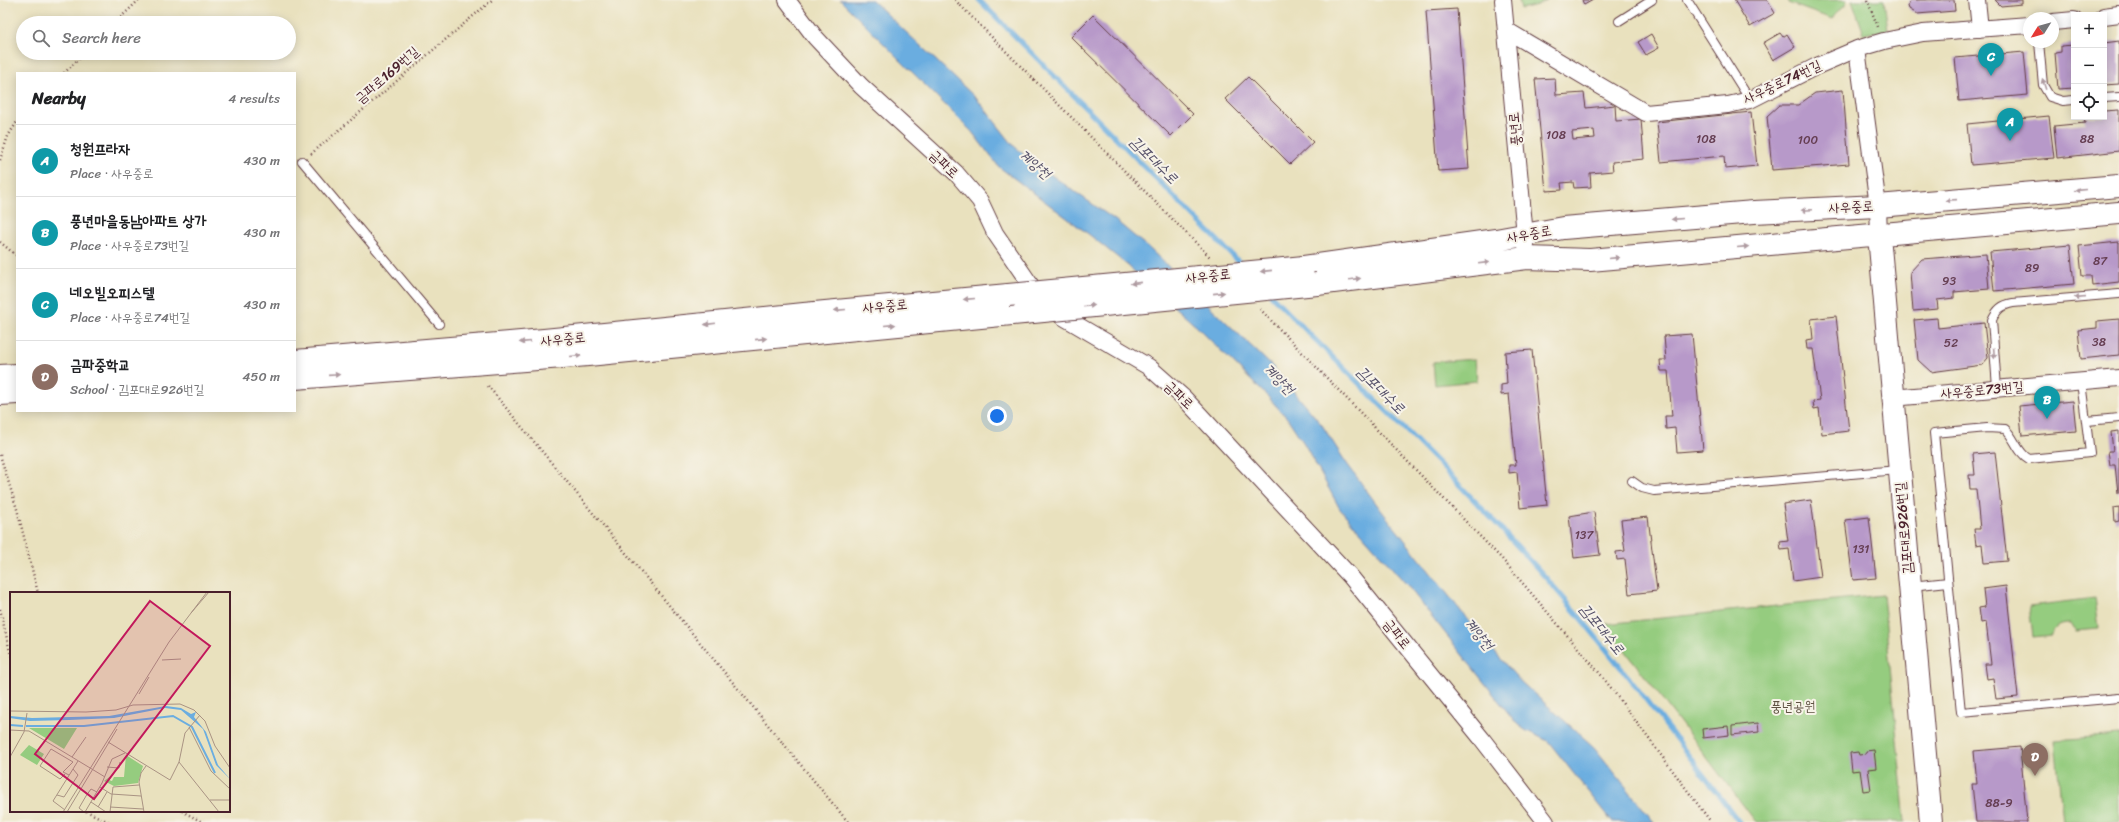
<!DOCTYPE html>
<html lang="en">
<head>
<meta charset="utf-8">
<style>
  :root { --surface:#fff; --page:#f6f6f6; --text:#202124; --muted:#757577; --line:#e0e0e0; --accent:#b45309 }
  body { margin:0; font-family:Sriracha,"Poor Story",sans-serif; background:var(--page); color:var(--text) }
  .controls { position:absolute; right:12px; top:12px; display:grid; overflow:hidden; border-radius:0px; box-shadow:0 2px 10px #0003 }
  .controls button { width:36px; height:36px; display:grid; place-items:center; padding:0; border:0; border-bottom:1px solid var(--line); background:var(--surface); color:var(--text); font:20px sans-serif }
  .compass { position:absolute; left:2023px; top:12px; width:36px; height:36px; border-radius:50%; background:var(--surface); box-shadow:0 2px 10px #0003; rotate:233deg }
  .you { position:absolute; left:997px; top:416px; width:14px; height:14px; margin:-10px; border:3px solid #fff; border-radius:50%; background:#1a73e8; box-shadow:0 0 0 6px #1a73e833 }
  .badge { display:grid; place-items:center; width:26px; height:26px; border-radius:50%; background:var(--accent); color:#fff; font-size:13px; font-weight:700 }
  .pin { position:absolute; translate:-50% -33px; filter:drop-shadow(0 1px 2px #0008) }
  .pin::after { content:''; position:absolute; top:21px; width:14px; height:12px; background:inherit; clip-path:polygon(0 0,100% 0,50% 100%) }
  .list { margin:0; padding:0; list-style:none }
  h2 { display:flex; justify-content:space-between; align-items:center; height:52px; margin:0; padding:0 16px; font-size:17px }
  h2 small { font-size:13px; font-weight:400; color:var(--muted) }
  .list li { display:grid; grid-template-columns:26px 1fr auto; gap:12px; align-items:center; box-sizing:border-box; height:72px; padding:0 16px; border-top:1px solid var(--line) }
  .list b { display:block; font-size:15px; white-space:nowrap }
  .list p { margin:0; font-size:13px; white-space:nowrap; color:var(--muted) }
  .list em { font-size:13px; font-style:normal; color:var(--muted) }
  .icon { flex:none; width:22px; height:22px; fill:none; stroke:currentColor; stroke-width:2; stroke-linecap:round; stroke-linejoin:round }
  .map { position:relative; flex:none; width:2119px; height:822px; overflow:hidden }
  .search { position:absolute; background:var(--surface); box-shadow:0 2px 10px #0003; left:16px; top:16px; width:280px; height:44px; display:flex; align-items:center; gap:10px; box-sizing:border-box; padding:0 14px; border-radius:22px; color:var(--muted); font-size:15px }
  .panel { position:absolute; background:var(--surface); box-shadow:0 2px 10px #0003; left:16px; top:72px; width:280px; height:340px; border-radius:0px }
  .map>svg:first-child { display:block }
  .green { fill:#95cc7f; stroke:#707655 }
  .water { fill:#6bade0; stroke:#5a6686 }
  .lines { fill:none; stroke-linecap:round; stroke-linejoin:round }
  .stream { stroke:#6bade0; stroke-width:5 }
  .building { fill:#b799c9; fill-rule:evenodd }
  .lane-casing { stroke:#623c41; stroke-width:10 }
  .street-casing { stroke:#623c41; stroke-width:18 }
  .secondary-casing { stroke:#623c41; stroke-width:24 }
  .path { stroke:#623c41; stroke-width:2.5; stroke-dasharray:1 3; stroke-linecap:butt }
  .lane { stroke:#fff; stroke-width:8 }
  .street { stroke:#fff; stroke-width:16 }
  .secondary { stroke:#fff; stroke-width:22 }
  .secondary-bridge-casing { stroke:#623c41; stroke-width:24; stroke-linecap:butt }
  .secondary-bridge { stroke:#fff; stroke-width:22 }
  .oneway { fill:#ae9aa0 }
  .labels { text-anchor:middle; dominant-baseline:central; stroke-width:4; stroke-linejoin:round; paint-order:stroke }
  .number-label { font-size:12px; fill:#653e52 }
  .street-label { font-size:14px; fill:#4a1f2b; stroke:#f7f3e8 }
  .park-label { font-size:14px; fill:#605344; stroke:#f7f3e8 }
  .water-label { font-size:15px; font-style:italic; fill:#56516a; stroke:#f7f3e8 }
  .inset-river { fill:none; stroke:#6bade0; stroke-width:2 }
  .inset-road { fill:none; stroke:#a99383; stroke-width:1 }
  .view { fill:#c2185b; fill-opacity:0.15; stroke:#c2185b; stroke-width:2 }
  .inset-edge { fill:none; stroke:#4a1f2b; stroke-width:2 }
</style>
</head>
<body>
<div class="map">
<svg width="2119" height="822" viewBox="0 0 2119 822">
  <rect width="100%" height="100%" fill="#f7f3e8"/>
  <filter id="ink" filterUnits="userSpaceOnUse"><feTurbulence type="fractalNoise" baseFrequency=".025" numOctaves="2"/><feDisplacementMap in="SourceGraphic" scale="8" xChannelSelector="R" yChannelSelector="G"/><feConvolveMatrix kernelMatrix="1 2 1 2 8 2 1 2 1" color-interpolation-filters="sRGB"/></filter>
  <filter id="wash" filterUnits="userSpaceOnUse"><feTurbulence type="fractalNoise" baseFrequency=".012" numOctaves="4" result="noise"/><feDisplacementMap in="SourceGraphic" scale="16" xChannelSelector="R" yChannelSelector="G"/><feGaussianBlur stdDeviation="0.9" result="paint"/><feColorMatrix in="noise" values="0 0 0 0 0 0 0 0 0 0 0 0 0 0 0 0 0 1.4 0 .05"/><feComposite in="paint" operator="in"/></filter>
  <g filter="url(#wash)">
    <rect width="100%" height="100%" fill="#e9e1be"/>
    <path class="green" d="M1519,0H1547L1537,5L1521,9Z
      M1789,0H1847C1845,9 1835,10 1832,19L1788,3Z
      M1852,0H1884L1888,30L1864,34Z
      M1475,359L1477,381L1435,385L1433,362Z
      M1883,595L1905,822H1756L1605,624Z
      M2095,598L2099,629L2075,631L2069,624C2060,624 2055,626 2051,635L2033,637L2029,606Z
      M2119,735V822H2063L2055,740Z"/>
    <path class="water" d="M840,0H872L977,99L1014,146L1030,160L1115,220L1151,250L1273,367L1322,425L1345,461L1381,510L1483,639L1521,682L1594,747L1654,822H1612L1548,741L1525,730L1517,724L1407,585L1340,509L1305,445L1288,419L1269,398L1197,327L1127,265L1091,236L999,167L972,132Z"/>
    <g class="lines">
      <path class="stream" d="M979,0L1243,266
        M1271,295C1360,386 1453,474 1538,569C1610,649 1674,737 1739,822"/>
    </g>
    <g id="blocks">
      <path class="building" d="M1582,0H1593L1584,5Z
        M1734,0H1767L1775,13L1750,27Z
        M1910,0H1954L1955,11L1917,14L1909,9L1908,6Z
        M1995,0H2022V4L2001,6Z
        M1457,9L1469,169L1438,171L1426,11Z
        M1093,15L1193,114L1171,136L1071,37Z
        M1780,33L1783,37L1787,34L1795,47L1773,60L1763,43Z
        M1651,34L1659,48L1646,55L1638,42Z
        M2119,41V84L2104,85V43Z
        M2074,45V88L2058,89L2055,53L2061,52V46Z
        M2024,52L2028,95L1959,101L1955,58Z
        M1248,77L1313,142L1290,164L1225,99Z
        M1555,78L1556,95L1584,93L1586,108L1615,105L1616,121L1641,119L1644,159L1612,162L1613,171L1590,173L1591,187L1574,188L1573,182L1561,183L1562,190L1546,191L1535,79ZM1594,130L1595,138L1573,140L1572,132Z
        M1843,90L1849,164L1772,170L1767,116L1779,105H1798L1815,93Z
        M2119,110V151L2057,158L2054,126L2085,123L2084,117H2104V111Z
        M1751,112L1757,166L1725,169L1724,156L1661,162L1657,122Z
        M2049,116L2054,158L1971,165L1967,124Z
        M2119,242V282L2092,285L2091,276H2082L2079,246Z
        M2070,245L2074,284L1994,291L1990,252Z
        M1986,254L1989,289L1954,292V298L1937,300L1938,309L1913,311L1910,272L1922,259Z
        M1836,316L1849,431L1822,434L1819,408L1814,409L1813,401L1820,400L1813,349H1807L1806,340L1813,339L1811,319Z
        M1937,318L1938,328L1984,323L1988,358L1982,365L1931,372L1918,360L1914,320Z
        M2119,319V355L2081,359L2078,330L2097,328V321Z
        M1692,334L1703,450L1677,452L1675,428L1666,429L1665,416H1672L1668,371H1661L1660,360H1666L1664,336Z
        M1532,350L1547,505L1520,508L1517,472L1509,473V465H1516L1509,394L1501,395V385L1507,384L1505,352Z
        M2073,401L2076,431L2022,436L2019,406Z
        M2119,431V493H2118L2115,465H2110L2108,451H2113L2111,432Z
        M1995,452L2007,561L1984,563L1982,544L1976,545L1974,529H1980L1976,489H1970L1969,475H1975L1973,454Z
        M1811,500L1821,577L1793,581L1789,549L1781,550L1780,542L1788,541L1783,504Z
        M2119,507V521L2115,522L2114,508Z
        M1594,512L1600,555L1574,558L1569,516Z
        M1648,517L1657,591L1629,594L1625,559L1617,560L1616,552L1625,551L1621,520Z
        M1869,517L1876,578L1853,580L1845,520Z
        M2006,586L2018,697L1996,699L1993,678L1987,679L1985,664H1991L1986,622L1981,623L1979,608L1985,607L1983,589Z
        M1758,723L1759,732L1732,735V726Z
        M1728,726L1729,735L1703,738L1702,729Z
        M2020,747L2027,822H1976L1972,784H1977L1974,751Z
        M1874,750L1876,768L1868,769L1871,790L1863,791L1860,770L1852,771L1850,753L1858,752L1859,755L1866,754V751Z"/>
    </g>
  </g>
  <g filter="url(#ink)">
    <use href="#blocks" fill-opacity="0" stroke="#623c41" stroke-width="1"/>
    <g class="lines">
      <defs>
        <path id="lane" d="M1687,0L1750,100
          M1619,21L1652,0
          M2039,42L2043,85L2050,97L2063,101L2074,100
          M2104,98L2119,97
          M302,161L439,324
          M2081,382L2090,453L2029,459C2017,452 2015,438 2005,429L1987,428L1934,433L1961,712L2119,698
          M1997,388L1992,320C1997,309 2002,305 2013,303L2119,294
          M2087,421L2119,418
          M1632,481L1642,488L1654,491L1898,470
          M1911,586L1948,582"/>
        <path id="street" d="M787,0L815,37L861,86L956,173L980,201L995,233L1032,287L1060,315L1149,367L1184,398L1350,576L1482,739L1546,822
          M1503,0L1526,246
          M1977,0L1980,29
          M2104,16L2119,14
          M2053,22L2074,20
          M1506,30L1646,113L1728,105L1750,100L1817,66L1857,49L1884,41L1923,33L2029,25
          M1857,49L1878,206L1879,235
          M1892,398L2119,378"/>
        <path id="secondary" d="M1879,235L1931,822
          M1304,267L1496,240L1563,228L1754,212L1878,206L2119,186
          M1317,284L1527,258L1590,260L2119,213
          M295,361L544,340L804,314L1008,295
          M0,376L17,375
          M295,378L588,355L1023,313
          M0,394L17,393"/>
      </defs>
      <use href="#lane" class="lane-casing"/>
      <use href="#street" class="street-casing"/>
      <use href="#secondary" class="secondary-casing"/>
      <path class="path" d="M955,0L1211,258
        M1867,0L1878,27
        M115,23L139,0
        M64,73L85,53
        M311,154L492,0
        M0,160L8,136L17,122
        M0,242L17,256
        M1260,309L1502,559L1602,676L1711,822
        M488,386L848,822
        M0,455L17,509L38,593
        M0,609L11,656
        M86,811L109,822
        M182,811L202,822"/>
      <use href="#lane" class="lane"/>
      <use href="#street" class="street"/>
      <use href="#secondary" class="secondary"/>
      <defs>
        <path id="secondary-bridge" d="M1008,295L1304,267
          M1023,313L1317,284"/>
      </defs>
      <use href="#secondary-bridge" class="secondary-bridge-casing"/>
      <use href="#secondary-bridge" class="secondary-bridge"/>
    </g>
    <defs><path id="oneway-solid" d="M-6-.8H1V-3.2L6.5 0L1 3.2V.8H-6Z"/></defs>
    <g class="oneway">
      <use href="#oneway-solid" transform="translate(2044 84) rotate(-108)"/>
      <use href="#oneway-solid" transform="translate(2080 190) rotate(175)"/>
      <use href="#oneway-solid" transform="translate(1951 200) rotate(176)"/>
      <use href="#oneway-solid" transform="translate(1807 210) rotate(177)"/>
      <use href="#oneway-solid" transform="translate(1677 219) rotate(175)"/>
      <use href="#oneway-solid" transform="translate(1743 247) rotate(-5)"/>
      <use href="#oneway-solid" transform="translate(1614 258) rotate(-5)"/>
      <use href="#oneway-solid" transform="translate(1484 263) rotate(-7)"/>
      <use href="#oneway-solid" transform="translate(1266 271) rotate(174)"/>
      <use href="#oneway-solid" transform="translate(1355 279) rotate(-7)"/>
      <use href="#oneway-solid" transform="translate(1136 283) rotate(174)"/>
      <use href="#oneway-solid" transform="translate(1219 293) rotate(-6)"/>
      <use href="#oneway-solid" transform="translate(2080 297) rotate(175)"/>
      <use href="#oneway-solid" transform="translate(969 299) rotate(175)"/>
      <use href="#oneway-solid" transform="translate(1089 306) rotate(-6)"/>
      <use href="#oneway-solid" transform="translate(840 310) rotate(175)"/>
      <use href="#oneway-solid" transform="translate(710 324) rotate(173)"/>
      <use href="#oneway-solid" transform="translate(890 325) rotate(-5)"/>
      <use href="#oneway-solid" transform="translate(761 339) rotate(-6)"/>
      <use href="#oneway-solid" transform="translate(525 342) rotate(175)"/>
      <use href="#oneway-solid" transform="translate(1994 353) rotate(86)"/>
      <use href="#oneway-solid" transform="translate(576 356) rotate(-5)"/>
      <use href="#oneway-solid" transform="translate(334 375) rotate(-4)"/>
    </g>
  </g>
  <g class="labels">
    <g class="number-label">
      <text x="1556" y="135">108</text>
      <text x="1706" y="139">108</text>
      <text x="2087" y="139">88</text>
      <text x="1808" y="140">100</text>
      <text x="2100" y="261">87</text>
      <text x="2032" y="268">89</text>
      <text x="1949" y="281">93</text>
      <text x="2099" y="342">38</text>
      <text x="1951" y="343">52</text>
      <text x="1584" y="535">137</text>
      <text x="1861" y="549">131</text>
      <text x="1999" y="803">88-9</text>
    </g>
    <g class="street-label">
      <text transform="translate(387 75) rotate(-41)">금파로169번길</text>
      <text transform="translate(1782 82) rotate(-25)">사우중로74번길</text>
      <text transform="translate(1515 129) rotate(-95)">풍년로</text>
      <text transform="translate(944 164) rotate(43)">금파로</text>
      <text transform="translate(1851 207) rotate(-3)">사우중로</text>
      <text transform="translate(1529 234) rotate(-10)">사우중로</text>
      <text transform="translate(1208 276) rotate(-6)">사우중로</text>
      <text transform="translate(885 306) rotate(-5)">사우중로</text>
      <text transform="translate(563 339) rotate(-5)">사우중로</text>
      <text transform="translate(1982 390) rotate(-5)">사우중로73번길</text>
      <text transform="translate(1179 395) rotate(43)">금파로</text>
      <text transform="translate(1904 528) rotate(-95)">김포대로926번길</text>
      <text transform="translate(1397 634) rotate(51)">금파로</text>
    </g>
    <g class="park-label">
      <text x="1793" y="706">풍년공원</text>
    </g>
    <g class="water-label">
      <text transform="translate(1154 160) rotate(45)">김포대수로</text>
      <text transform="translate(1035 164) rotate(40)">계양천</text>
      <text transform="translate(1279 379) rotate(45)">계양천</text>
      <text transform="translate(1381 390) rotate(45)">김포대수로</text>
      <text transform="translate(1602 629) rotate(51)">김포대수로</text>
      <text transform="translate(1479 634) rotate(50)">계양천</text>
    </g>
  </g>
  <g transform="translate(10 592)">
    <rect width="220" height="220" fill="#e9e1be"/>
    <path d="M19,136H67L54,157ZM19,153L34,162L27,173L10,163ZM116,163L133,174L128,191L104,194L94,189L102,183L99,188L102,189L104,185H114Z" fill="#95cc7f"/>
    <path d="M156,114L171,116L181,122L186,120L184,125L196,140L208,173L220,187L206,173L193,137L171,118L155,116L104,126L59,128L20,129L0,126V124L22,126L99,124Z" fill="#6bade0"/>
    <path class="inset-river" d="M0,133L13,134M16,134H74L163,124L182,135L205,181"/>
    <path class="inset-road" d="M181,21L199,0M152,68L171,67M129,102L139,85M0,119L76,120L106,118L123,113L170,112L184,118L195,129L205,154L220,176M179,135L201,179L220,197M0,138L19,139L95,185M98,150L160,188L169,170L175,141L190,123M0,165L14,140L17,121M62,165L76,145M169,170L209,220M97,175L109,176L110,170M55,182L50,187L30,174L41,157L63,170L53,180L59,183M90,195L101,202L131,204M47,203L54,205L68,183L63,177M200,208H220M81,210L96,220M88,215L97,200M100,215L133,217M55,218L43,209L68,169M53,220L159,50L197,0M57,220L107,137M74,220L69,216L76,204L81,197L87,200M75,220L92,191L102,167L115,161M100,220L103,195L129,193M134,220L129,190L131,181L136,174"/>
    <path class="view" d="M140,9L200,54L84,207L25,162Z"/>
    <rect width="220" height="220" class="inset-edge"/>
  </g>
</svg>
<div class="controls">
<button>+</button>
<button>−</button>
<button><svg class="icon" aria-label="locate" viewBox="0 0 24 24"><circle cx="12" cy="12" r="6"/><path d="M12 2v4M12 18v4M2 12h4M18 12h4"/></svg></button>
</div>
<svg class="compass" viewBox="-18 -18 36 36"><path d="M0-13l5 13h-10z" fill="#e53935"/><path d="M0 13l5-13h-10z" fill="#757577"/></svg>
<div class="you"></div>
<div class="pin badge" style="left:2010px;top:141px;background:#0f9aa8">A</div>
<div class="pin badge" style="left:2047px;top:419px;background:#0f9aa8">B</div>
<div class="pin badge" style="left:1991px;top:76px;background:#0f9aa8">C</div>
<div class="pin badge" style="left:2035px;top:776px;background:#8d6e63">D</div>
<div class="search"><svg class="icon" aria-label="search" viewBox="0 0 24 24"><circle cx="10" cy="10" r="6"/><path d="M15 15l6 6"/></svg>Search here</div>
<section class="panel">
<h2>Nearby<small>4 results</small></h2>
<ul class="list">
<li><span class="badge" style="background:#0f9aa8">A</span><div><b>청원프라자</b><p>Place · 사우중로</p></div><em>430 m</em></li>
<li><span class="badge" style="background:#0f9aa8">B</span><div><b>풍년마을동남아파트 상가</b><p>Place · 사우중로73번길</p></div><em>430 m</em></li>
<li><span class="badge" style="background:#0f9aa8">C</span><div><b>네오빌오피스텔</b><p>Place · 사우중로74번길</p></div><em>430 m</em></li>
<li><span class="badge" style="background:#8d6e63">D</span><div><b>금파중학교</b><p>School · 김포대로926번길</p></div><em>450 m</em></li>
</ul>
</section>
</div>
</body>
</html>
